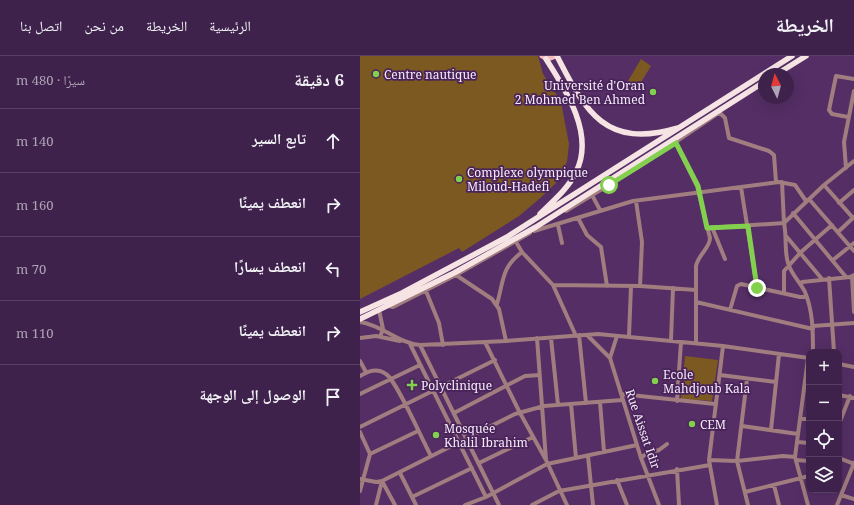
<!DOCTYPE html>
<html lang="ar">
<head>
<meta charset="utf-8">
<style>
  :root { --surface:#3f224c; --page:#4a2f56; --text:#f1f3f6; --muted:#ada4b5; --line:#583f64 }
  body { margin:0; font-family:"Noto Serif","Noto Naskh Arabic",serif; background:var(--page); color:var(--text); direction:rtl }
  .controls { position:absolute; right:12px; bottom:12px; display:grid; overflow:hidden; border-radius:8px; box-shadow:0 4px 16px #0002 }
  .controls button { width:36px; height:36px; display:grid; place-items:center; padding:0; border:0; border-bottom:1px solid var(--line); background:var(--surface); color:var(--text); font:20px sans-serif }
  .compass { position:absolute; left:398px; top:12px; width:36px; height:36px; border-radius:50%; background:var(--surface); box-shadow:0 4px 16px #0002; rotate:354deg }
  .stop { position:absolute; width:12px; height:12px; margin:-9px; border:3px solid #83d04e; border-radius:50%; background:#fff }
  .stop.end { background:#83d04e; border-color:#fff; box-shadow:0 1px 4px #0008 }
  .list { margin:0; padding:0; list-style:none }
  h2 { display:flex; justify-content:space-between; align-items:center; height:52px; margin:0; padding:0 16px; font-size:17px }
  h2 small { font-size:13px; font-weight:400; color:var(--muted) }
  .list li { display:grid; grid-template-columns:26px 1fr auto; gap:12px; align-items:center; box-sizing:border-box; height:64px; padding:0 16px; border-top:1px solid var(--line) }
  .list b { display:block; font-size:15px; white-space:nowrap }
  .list em { font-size:13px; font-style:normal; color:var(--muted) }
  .icon { flex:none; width:22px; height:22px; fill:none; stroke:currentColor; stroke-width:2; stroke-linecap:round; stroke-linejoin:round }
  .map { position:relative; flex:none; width:494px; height:449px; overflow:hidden; direction:ltr }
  header { display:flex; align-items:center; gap:24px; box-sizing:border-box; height:56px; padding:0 20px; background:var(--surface); border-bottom:1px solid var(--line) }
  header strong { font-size:19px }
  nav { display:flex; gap:22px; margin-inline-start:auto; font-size:14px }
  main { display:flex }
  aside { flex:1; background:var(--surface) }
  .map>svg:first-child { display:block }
  .green { fill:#7d5922 }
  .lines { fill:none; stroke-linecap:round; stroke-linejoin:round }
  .minor { stroke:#a17d7f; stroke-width:4 }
  .major { stroke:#f6bcbf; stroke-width:5 }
  .highway { stroke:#f6e3e4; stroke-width:5.5 }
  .route { stroke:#83d04e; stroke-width:5 }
  .poi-dot { fill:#83d04e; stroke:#492359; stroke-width:1.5 }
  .labels { text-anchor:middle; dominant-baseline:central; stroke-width:3.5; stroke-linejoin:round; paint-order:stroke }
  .poi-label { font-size:12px; fill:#f6edfb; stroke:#492359; text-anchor:start }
  .street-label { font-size:12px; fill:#f6edfb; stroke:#492359 }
</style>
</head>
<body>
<header>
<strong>الخريطة</strong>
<nav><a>الرئيسية</a><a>الخريطة</a><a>من نحن</a><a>اتصل بنا</a></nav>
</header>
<main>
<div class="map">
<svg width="494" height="449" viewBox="0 0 494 449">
  <rect width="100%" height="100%" fill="#542e65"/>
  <path class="green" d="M0,0H178L183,18L201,46L209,88L207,106L195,128L178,144L159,160L102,196L99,192L0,243Z
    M281,3L291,10L278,31L268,25Z
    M325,300L358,304L352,345L321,343Z"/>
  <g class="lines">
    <path class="minor" d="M360,57L365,62L369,82L409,95L414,99L416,126
      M488,61L472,58L469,54L476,20L494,23
      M316,87L337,130L350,182C350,192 338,199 336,210V287
      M486,112L484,86L494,35
      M464,129L493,162
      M381,131L397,232
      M232,139L240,154
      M449,143L494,195
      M276,145L282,186L280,230
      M479,147L494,134
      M206,155L280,110L360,56
      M433,157L486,221
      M218,162L227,179L241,191L247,230
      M198,169L202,187
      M352,171L365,203
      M347,172L424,167L422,126
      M174,175L273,145L419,126L435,129L446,145
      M478,176L494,161
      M426,180L462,223
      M156,186L162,196L193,229L216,280
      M473,204L494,187
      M96,219L132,243L139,253L146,285
      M492,221L494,256
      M469,222L474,296
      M193,229L280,230L336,234
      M441,229L442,226L490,221L494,219
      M66,235L79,267L83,289
      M424,237V215L441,196L472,169
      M336,246L453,273
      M137,248C144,224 141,212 162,196
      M28,250L33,251L96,219L170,177
      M19,254L23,273L20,281
      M370,254L377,230L381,228L440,241H446
      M0,266C22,269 38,287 60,289L146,285L238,278L363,290L449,302
      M453,270L494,267
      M219,279L226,347
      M227,279L250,302L281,402L299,449
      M269,280L271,230
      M0,282L16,280L40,285
      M177,282L186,404
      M191,282L198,349
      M311,284L313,232
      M125,286L160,357L186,404L207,449
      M50,288L126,441
      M60,289L139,449
      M453,296C453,276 453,255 445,236C440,226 431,218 428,207C424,194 427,181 424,167L464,129L494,105
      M250,302L257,280
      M0,305L6,316
      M479,308L494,311
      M360,319L416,326
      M0,320C8,315 18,312 26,318C37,325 63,386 71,400
      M387,323L377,405L388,449
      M0,338L60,309
      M261,338L355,348
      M479,339L494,342
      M317,345L321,286
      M240,346L244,396
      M211,348L216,402
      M94,357L165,320L180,319
      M441,363H449
      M479,368L490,340
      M382,370L438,378
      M0,371L135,304
      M411,374L419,298
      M0,376L10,398
      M437,386L449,387
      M228,400L233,449
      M281,402L286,398L299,394L307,388
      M479,402L494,408
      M349,404L377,405L423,400L435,401
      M436,404L449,405
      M119,407L173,381
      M317,413L319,449
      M40,417L56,449
      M0,423L16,426L22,425L155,358L184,350L262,344
      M257,424L267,449
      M22,425L35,449
      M414,429L419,449
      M0,435L10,398L58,375
      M385,436L449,420
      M481,439L494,443
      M52,441L112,412
      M16,449L22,425
      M105,449L126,441L187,408L277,389
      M172,449L199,435L350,409
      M357,449L349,404L363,290
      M448,449L435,401L448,302
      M477,449L494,407"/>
    <path class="major" d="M182,0L188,3L196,0"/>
    <path class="highway" d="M197,0C226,57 246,93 318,72
      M417,18L446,0
      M180,158C193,145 208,133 216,116C235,79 206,34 186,3
      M0,256L42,237L147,181L432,0
      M0,263L94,217L176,171L404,26"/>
  </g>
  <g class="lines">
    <path class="route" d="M249,129L316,87L338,130L347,172L388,170L397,232"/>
  </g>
  <g class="poi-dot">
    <circle cx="16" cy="18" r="4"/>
    <circle cx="293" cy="36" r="4"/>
    <circle cx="99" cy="123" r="4"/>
    <circle cx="295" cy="325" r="4"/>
    <path d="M50 323h4v4h4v4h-4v4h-4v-4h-4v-4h4z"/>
    <circle cx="332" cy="368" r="4"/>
    <circle cx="76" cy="379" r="4"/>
  </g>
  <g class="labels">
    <g class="poi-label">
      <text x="24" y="18">Centre nautique</text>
      <text x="285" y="29" text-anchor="end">Université d'Oran<tspan x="285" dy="14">2 Mohmed Ben Ahmed</tspan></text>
      <text x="107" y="116">Complexe olympique<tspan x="107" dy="14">Miloud-Hadefi</tspan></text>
      <text x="303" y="318">Ecole<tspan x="303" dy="14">Mahdjoub Kala</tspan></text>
      <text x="61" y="329">Polyclinique</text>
      <text x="340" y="368">CEM</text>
      <text x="84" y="372">Mosquée<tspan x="84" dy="14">Khalil Ibrahim</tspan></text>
    </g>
    <g class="street-label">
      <text transform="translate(283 373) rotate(71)">Rue Aissat Idir</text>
    </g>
  </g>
</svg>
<div class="controls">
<button>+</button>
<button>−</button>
<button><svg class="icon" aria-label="locate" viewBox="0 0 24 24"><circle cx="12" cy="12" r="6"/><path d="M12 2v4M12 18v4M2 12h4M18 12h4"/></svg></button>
<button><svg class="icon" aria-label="layers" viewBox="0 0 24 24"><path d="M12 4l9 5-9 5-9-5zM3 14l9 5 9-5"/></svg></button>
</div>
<svg class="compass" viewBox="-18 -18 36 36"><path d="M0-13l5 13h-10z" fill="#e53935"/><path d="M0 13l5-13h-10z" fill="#ada4b5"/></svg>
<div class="stop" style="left:249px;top:129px"></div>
<div class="stop end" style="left:397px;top:232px"></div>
</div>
<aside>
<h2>6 دقيقة<small>سيرًا · 480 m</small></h2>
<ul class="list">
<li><svg class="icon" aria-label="ahead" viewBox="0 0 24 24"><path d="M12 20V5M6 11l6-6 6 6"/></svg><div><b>تابع السير</b></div><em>140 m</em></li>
<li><svg class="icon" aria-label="right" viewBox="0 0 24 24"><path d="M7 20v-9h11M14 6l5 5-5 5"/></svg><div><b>انعطف يمينًا</b></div><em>160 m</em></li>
<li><svg class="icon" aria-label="left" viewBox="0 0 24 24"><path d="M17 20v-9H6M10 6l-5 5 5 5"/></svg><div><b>انعطف يسارًا</b></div><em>70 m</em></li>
<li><svg class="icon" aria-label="right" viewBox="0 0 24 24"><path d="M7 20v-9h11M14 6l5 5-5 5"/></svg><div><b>انعطف يمينًا</b></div><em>110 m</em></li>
<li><svg class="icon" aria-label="arrive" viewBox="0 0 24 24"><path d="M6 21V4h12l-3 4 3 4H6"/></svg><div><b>الوصول إلى الوجهة</b></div></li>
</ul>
</aside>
</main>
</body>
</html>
